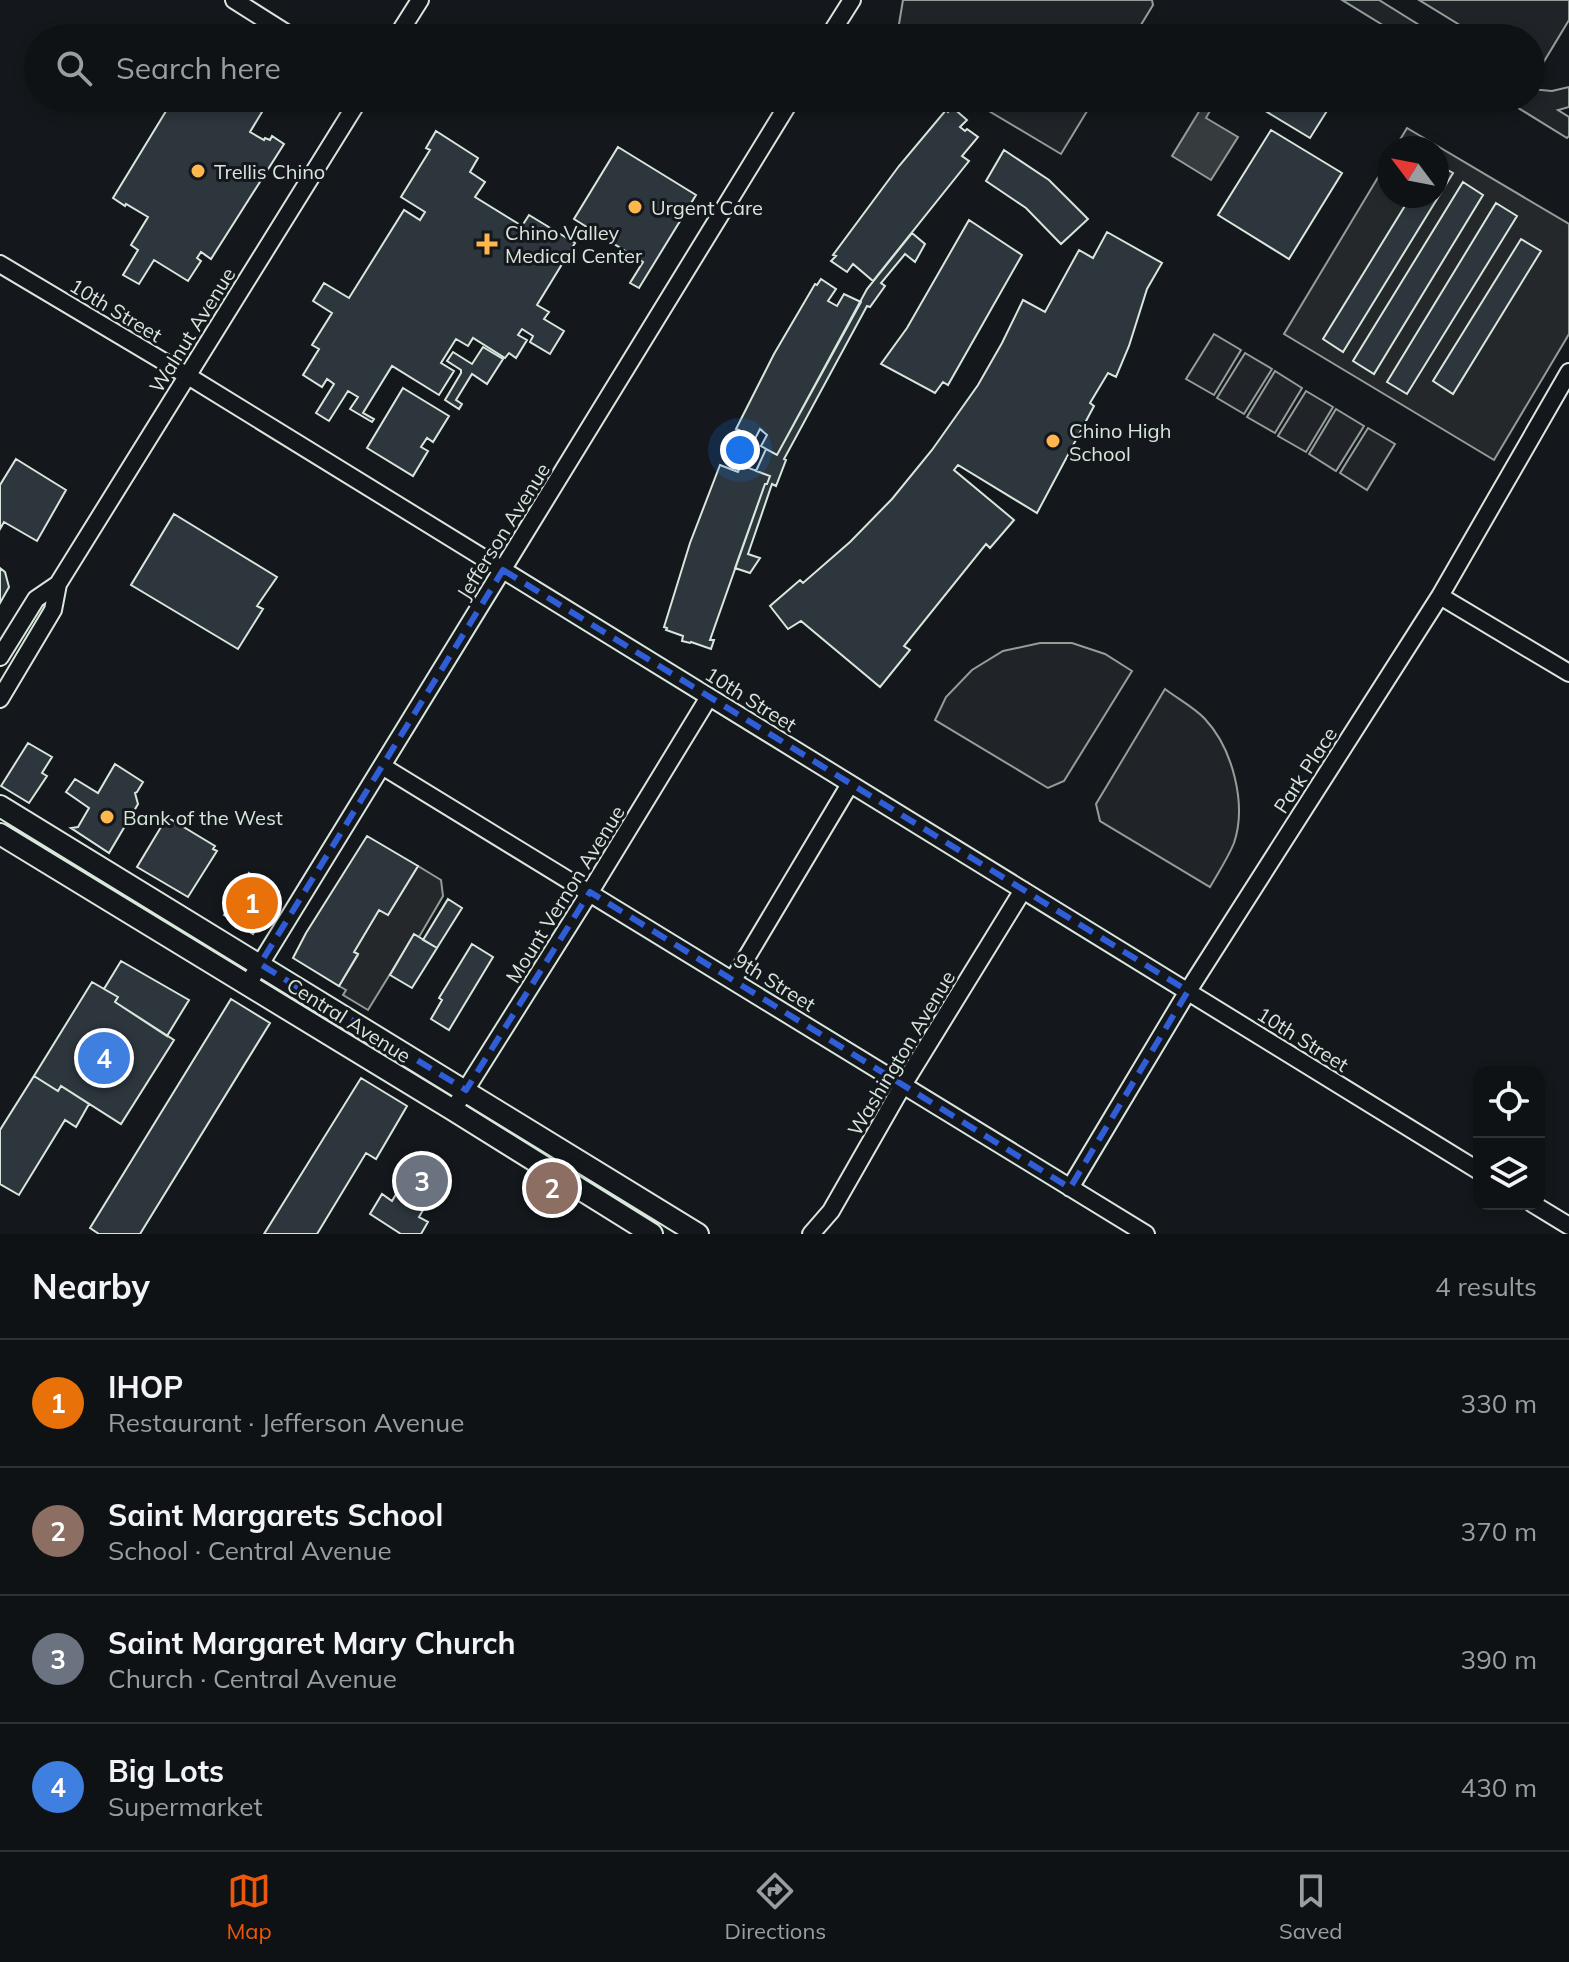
<!DOCTYPE html>
<html lang="en">
<head>
<meta charset="utf-8">
<style>
  :root { --surface:#0f1215; --page:#181b1e; --text:#f1f3f6; --muted:#9b9ea0; --line:#2f3234; --accent:#ea580c }
  body { margin:0; font-family:Mulish,sans-serif; background:var(--page); color:var(--text) }
  .controls { position:absolute; right:24px; bottom:24px; display:grid; overflow:hidden; border-radius:16px; box-shadow:0 4px 12px #0003 }
  .controls button { width:72px; height:72px; display:grid; place-items:center; padding:0; border:0; border-bottom:2px solid var(--line); background:var(--surface); color:var(--text); font:40px sans-serif }
  .compass { position:absolute; left:1377px; top:136px; width:72px; height:72px; border-radius:50%; background:var(--surface); box-shadow:0 4px 12px #0003; rotate:302deg }
  .you { position:absolute; left:740px; top:450px; width:28px; height:28px; margin:-20px; border:6px solid #fff; border-radius:50%; background:#1a73e8; box-shadow:0 0 0 12px #1a73e833 }
  .badge { display:grid; place-items:center; width:52px; height:52px; border-radius:50%; background:var(--accent); color:#fff; font-size:26px; font-weight:700 }
  .pin { position:absolute; translate:-50% -50%; border:4px solid #fff; box-shadow:0 2px 8px #0006 }
  .list { margin:0; padding:0; list-style:none }
  h2 { display:flex; justify-content:space-between; align-items:center; height:104px; margin:0; padding:0 32px; font-size:34px }
  h2 small { font-size:26px; font-weight:400; color:var(--muted) }
  .list li { display:grid; grid-template-columns:52px 1fr auto; gap:24px; align-items:center; box-sizing:border-box; height:128px; padding:0 32px; border-top:2px solid var(--line) }
  .list b { display:block; font-size:30px; white-space:nowrap }
  .list p { margin:0; font-size:26px; white-space:nowrap; color:var(--muted) }
  .list em { font-size:26px; font-style:normal; color:var(--muted) }
  .icon { flex:none; width:44px; height:44px; fill:none; stroke:currentColor; stroke-width:2; stroke-linecap:round; stroke-linejoin:round }
  .map { position:relative; flex:none; width:1569px; height:1234px; overflow:hidden }
  .search { position:absolute; background:var(--surface); box-shadow:0 4px 12px #0003; left:24px; right:24px; top:24px; height:88px; display:flex; align-items:center; gap:20px; box-sizing:border-box; padding:0 28px; border-radius:44px; color:var(--muted); font-size:30px }
  .sheet { height:616px; background:var(--surface) }
  nav { display:flex; justify-content:space-around; align-items:center; box-sizing:border-box; height:112px; border-top:2px solid var(--line); background:var(--surface); font-size:22px; color:var(--muted) }
  nav a { display:grid; justify-items:center; gap:4px }
  nav .on { color:var(--accent) }
  .map>svg:first-child { display:block }
  .green { fill:#202428; stroke:#939e99; stroke-width:2 }
  .parking { fill:#24282b; stroke:#939e99; stroke-width:2 }
  .water { fill:#363b3e; stroke:#939e99; stroke-width:2 }
  .building { fill:#2c363c; stroke:#d8e6dc; stroke-width:2 }
  .lines { fill:none; stroke-linecap:round; stroke-linejoin:round }
  .minor-casing { stroke:#d8e6dc; stroke-width:20 }
  .major-casing { stroke:#d8e6dc; stroke-width:24 }
  .minor { stroke:#14181c; stroke-width:16 }
  .major { stroke:#14181c; stroke-width:20 }
  .marked { fill:none; stroke:#305dd8; stroke-width:6; stroke-dasharray:16 10; stroke-linejoin:round }
  .poi-dot { fill:#ffb74d; stroke:#14181c; stroke-width:3 }
  .labels { text-anchor:middle; dominant-baseline:central; stroke-width:6; stroke-linejoin:round; paint-order:stroke }
  .poi-label { font-size:20px; fill:#d8e6dc; stroke:#14181c; text-anchor:start }
  .street-label { font-size:20px; fill:#d8e6dc; stroke:#14181c }
</style>
</head>
<body>
<div class="map">
<svg width="1569" height="1234" viewBox="0 0 1569 1234">
  <rect width="100%" height="100%" fill="#14181c"/>
  <path class="green" d="M903,0H1152L1153,5L1133,38H900L899,24Z
    M1342,0H1379L1440,38H1404Z
    M1419,0H1569V20L1537,73L1531,69V38H1481Z
    M1569,87V107L1558,110L1569,117V136L1567,138L1502,98H1531V89L1552,91Z
    M967,98H1095L1061,154Z
    M1214,334L1241,350L1214,395L1186,379Z
    M1245,353L1272,369L1244,414L1217,398Z
    M1275,371L1302,388L1275,433L1247,417Z
    M1306,391L1333,407L1306,452L1278,436Z
    M1336,409L1364,426L1336,471L1309,454Z
    M1368,428L1395,444L1367,490L1340,473Z
    M1040,643H1072L1105,654L1132,671L1064,781L1048,788L935,720L946,697L972,670L1003,651Z
    M1165,689C1178,699 1195,708 1205,719C1233,749 1247,805 1234,843C1228,858 1218,873 1210,887L1100,821L1096,804Z"/>
  <path class="parking" d="M1407,128L1569,224V334L1494,460L1284,334L1389,159V196H1437V148H1395Z
    M418,866L441,880L443,896L419,937L414,935L368,1010L343,995L346,990L339,986L358,955L354,952L379,910L388,915Z"/>
  <path class="water" d="M1203,105L1211,109L1206,118L1238,137L1211,180L1172,156Z"/>
  <path class="building" d="M174,98H197L214,110L221,98H242L262,112L250,132L264,140L265,138L270,140L272,136L284,144L211,259L201,252L197,258L201,261L188,281L154,260L139,284L123,275L138,250L131,245L148,217L126,204L125,206L113,198Z
    M1269,98H1335L1310,138L1262,109Z
    M952,107L967,120L960,127L965,131L967,129L978,137L962,156L969,161L873,281L853,264L847,272L831,261L836,256L833,255L899,166L946,110L948,112Z
    M1271,130L1342,173L1289,259L1218,215Z
    M436,131L478,158L470,172L485,182L475,197L522,226L529,215L575,243L537,305L549,312L544,319L564,331L550,354L530,342L533,336L522,329L518,335L527,340L516,358L509,353L505,358L473,338L468,346L456,339L441,363L454,371L439,395L392,366L363,413L374,419L372,422L350,409L358,397L348,391L329,421L316,413L334,384L327,379L322,387L303,375L319,349L312,345L332,313L313,301L324,283L349,298L404,210L420,220L425,212L401,197L430,150L426,148Z
    M618,147L696,195L639,288L630,283L643,262L574,219Z
    M1004,150L1049,180L1088,219L1061,244L1026,208L986,181Z
    M1437,164L1453,173L1343,352L1323,339L1411,196H1437Z
    M1463,182L1483,195L1374,374L1353,361Z
    M1496,203L1517,216L1407,394L1387,382Z
    M969,220L1022,255L948,385L943,382L935,393L881,364L907,328Z
    M1107,232L1162,263L1147,289L1129,346L1116,377L1108,373L1090,403L1094,406L1037,513L958,465L954,470L1014,520L990,548L986,544L904,646L910,650L880,687L801,621L788,629L770,606L800,580L803,583L850,542L892,499L932,450L978,385L1002,343L1023,300L1045,312L1079,250L1093,258Z
    M912,233L925,244L915,262L905,254L881,283L885,286L870,307L867,306L784,459L786,460L776,486L772,484L748,554L760,558L750,573L735,568L765,484H767L770,476L756,471L766,449L777,455L867,289Z
    M1521,239L1541,251L1453,394L1433,381Z
    M821,279L836,289L828,301L837,306L844,294L861,302L777,455L761,446L767,435L760,429L753,443L736,434L739,430L736,429L774,354L815,284L817,285Z
    M483,347L503,359L487,384L472,374L456,400L462,404L459,409L445,400L461,373V370L447,361L453,352L472,364Z
    M403,388L449,416L433,442L427,438L421,447L428,451L413,476L367,448Z
    M16,459L66,490L37,541L4,522L0,529V485Z
    M720,465L738,472L741,465L770,476L767,484H765L710,640H714L711,649L691,642L690,643L682,641L683,636L666,630L667,628L664,627L690,543Z
    M174,514L277,577L257,606L263,609L238,649L131,585Z
    M0,568L5,572L9,587L0,603Z
    M28,743L52,757L42,773L47,776L29,803L1,786Z
    M115,764L143,782L137,792L135,793L138,804L109,853L71,828L78,827L89,808L66,792L75,779L98,793Z
    M167,817L215,846L213,849L217,851L188,897L137,867Z
    M367,836L418,866L388,915L379,910L354,952L358,954L339,986L293,958L306,933Z
    M249,873L279,892L253,934L224,915Z
    M448,899L462,908L437,948L423,940Z
    M414,934L437,948L412,988L390,975Z
    M472,944L493,957L449,1030L431,1019L442,1000L439,998Z
    M121,961L189,1000L167,1036L115,1002L118,997L104,989Z
    M92,982L118,997L115,1002L174,1040L121,1124L61,1086L58,1091L34,1076Z
    M231,999L270,1023L140,1234H99L90,1228Z
    M34,1076L58,1091L61,1086L89,1104L76,1127L65,1120L19,1195L0,1184V1130Z
    M361,1078L407,1106L376,1159L366,1153L317,1234H264Z
    M421,1152L447,1168L419,1217L428,1222L421,1234H401L370,1214L382,1194L392,1201Z"/>
  <g class="lines">
    <defs>
      <path id="minor" d="M234,0L294,38
        M396,38L420,0
        M828,38L852,0
        M0,264L188,376L1479,1171
        M1440,596L1569,673
        M0,657L36,599L58,584
        M0,699L53,610L58,584L360,98
        M382,766L1146,1234
        M733,980L850,784
        M248,984L792,98
        M453,1110L590,892L709,697
        M1070,1188L1188,991L1440,596L1569,372
        M1533,1204L1569,1226
        M811,1234L831,1211L903,1085L1023,890"/>
      <path id="major" d="M0,806L698,1234
        M0,834L453,1110L652,1234"/>
    </defs>
    <use href="#minor" class="minor-casing"/>
    <use href="#major" class="major-casing"/>
    <use href="#minor" class="minor"/>
    <use href="#major" class="major"/>
  </g>
  <path class="marked" d="M503,570L1188,991L1070,1188L590,892L466,1090L260,964Z"/>
  <g class="poi-dot">
    <circle cx="198" cy="171" r="8"/>
    <circle cx="635" cy="207" r="8"/>
    <path d="M483 232h8v8h8v8h-8v8h-8v-8h-8v-8h8z"/>
    <circle cx="1053" cy="441" r="8"/>
    <circle cx="107" cy="817" r="8"/>
  </g>
  <g class="labels">
    <g class="poi-label">
      <text x="214" y="171">Trellis Chino</text>
      <text x="651" y="207">Urgent Care</text>
      <text x="505" y="232">Chino Valley<tspan x="505" dy="23">Medical Center</tspan></text>
      <text x="1069" y="430">Chino High<tspan x="1069" dy="23">School</tspan></text>
      <text x="123" y="817">Bank of the West</text>
    </g>
    <g class="street-label">
      <text transform="translate(116 310) rotate(31)">10th Street</text>
      <text transform="translate(192 330) rotate(-58)">Walnut Avenue</text>
      <text transform="translate(503 531) rotate(-58)">Jefferson Avenue</text>
      <text transform="translate(751 699) rotate(32)">10th Street</text>
      <text transform="translate(1305 770) rotate(-57)">Park Place</text>
      <text transform="translate(565 894) rotate(-58)">Mount Vernon Avenue</text>
      <text transform="translate(775 982) rotate(32)">9th Street</text>
      <text transform="translate(349 1020) rotate(32)">Central Avenue</text>
      <text transform="translate(1303 1039) rotate(32)">10th Street</text>
      <text transform="translate(901 1053) rotate(-59)">Washington Avenue</text>
    </g>
  </g>
</svg>
<div class="controls">
<button><svg class="icon" aria-label="locate" viewBox="0 0 24 24"><circle cx="12" cy="12" r="6"/><path d="M12 2v4M12 18v4M2 12h4M18 12h4"/></svg></button>
<button><svg class="icon" aria-label="layers" viewBox="0 0 24 24"><path d="M12 4l9 5-9 5-9-5zM3 14l9 5 9-5"/></svg></button>
</div>
<svg class="compass" viewBox="-18 -18 36 36"><path d="M0-13l5 13h-10z" fill="#e53935"/><path d="M0 13l5-13h-10z" fill="#9b9ea0"/></svg>
<div class="you"></div>
<div class="pin badge" style="left:252px;top:903px;background:#e8710a">1</div>
<div class="pin badge" style="left:552px;top:1188px;background:#8d6e63">2</div>
<div class="pin badge" style="left:422px;top:1181px;background:#6b7280">3</div>
<div class="pin badge" style="left:104px;top:1058px;background:#3f7fe0">4</div>
<div class="search"><svg class="icon" aria-label="search" viewBox="0 0 24 24"><circle cx="10" cy="10" r="6"/><path d="M15 15l6 6"/></svg>Search here</div>
</div>
<section class="sheet">
<h2>Nearby<small>4 results</small></h2>
<ul class="list">
<li><span class="badge" style="background:#e8710a">1</span><div><b>IHOP</b><p>Restaurant · Jefferson Avenue</p></div><em>330 m</em></li>
<li><span class="badge" style="background:#8d6e63">2</span><div><b>Saint Margarets School</b><p>School · Central Avenue</p></div><em>370 m</em></li>
<li><span class="badge" style="background:#6b7280">3</span><div><b>Saint Margaret Mary Church</b><p>Church · Central Avenue</p></div><em>390 m</em></li>
<li><span class="badge" style="background:#3f7fe0">4</span><div><b>Big Lots</b><p>Supermarket</p></div><em>430 m</em></li>
</ul>
</section>
<nav>
<a class="on"><svg class="icon" aria-label="map" viewBox="0 0 24 24"><path d="M3 6l6-2 6 2 6-2v14l-6 2-6-2-6 2zM9 4v14M15 6v14"/></svg>Map</a>
<a><svg class="icon" aria-label="directions" viewBox="0 0 24 24"><path d="M12 3l9 9-9 9-9-9zM9 14v-3h6M13 9l2 2-2 2"/></svg>Directions</a>
<a><svg class="icon" aria-label="saved" viewBox="0 0 24 24"><path d="M7 4h10v16l-5-4-5 4z"/></svg>Saved</a>
</nav>
</body>
</html>
